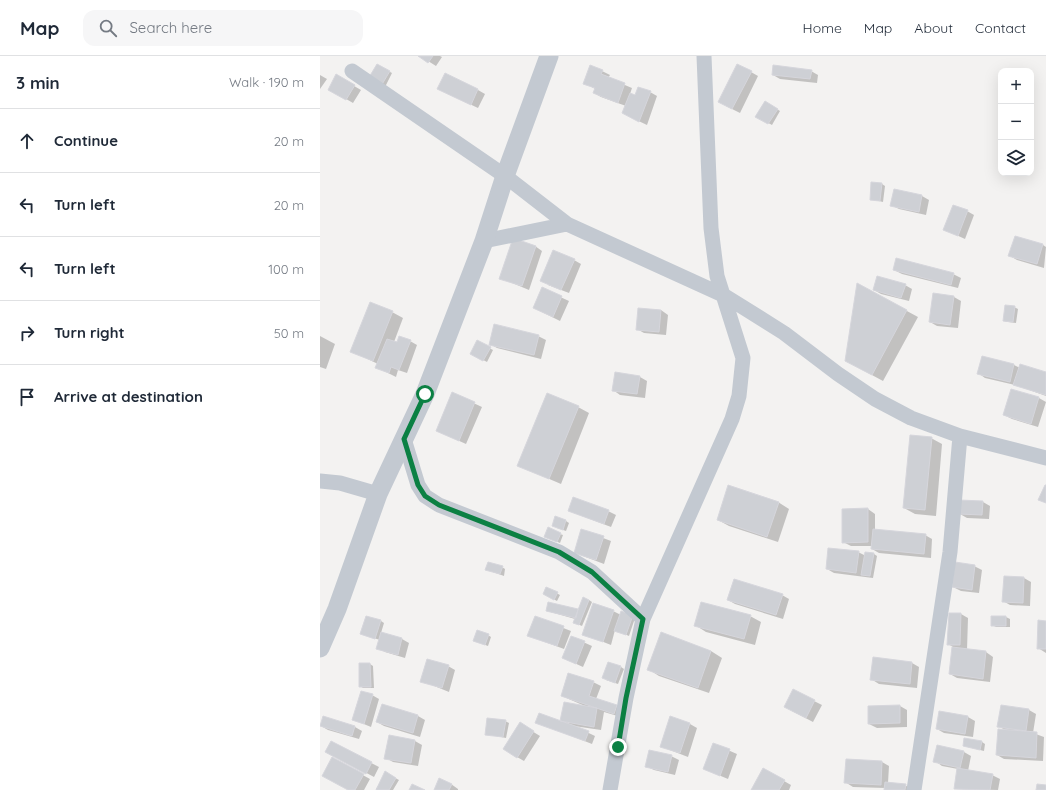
<!DOCTYPE html>
<html lang="en">
<head>
<meta charset="utf-8">
<style>
  :root { --surface:#fff; --page:#f6f6f7; --text:#1f2937; --muted:#747a83; --line:#e0e1e3 }
  body { margin:0; font-family:Quicksand,sans-serif; background:var(--page); color:var(--text) }
  .controls { position:absolute; right:12px; top:12px; display:grid; overflow:hidden; border-radius:8px; box-shadow:0 4px 16px #0002 }
  .controls button { width:36px; height:36px; display:grid; place-items:center; padding:0; border:0; border-bottom:1px solid var(--line); background:var(--surface); color:var(--text); font:20px sans-serif }
  .stop { position:absolute; width:12px; height:12px; margin:-9px; border:3px solid #0b8043; border-radius:50%; background:#fff }
  .stop.end { background:#0b8043; border-color:#fff; box-shadow:0 1px 4px #0008 }
  .list { margin:0; padding:0; list-style:none }
  h2 { display:flex; justify-content:space-between; align-items:center; height:52px; margin:0; padding:0 16px; font-size:17px }
  h2 small { font-size:13px; font-weight:400; color:var(--muted) }
  .list li { display:grid; grid-template-columns:26px 1fr auto; gap:12px; align-items:center; box-sizing:border-box; height:64px; padding:0 16px; border-top:1px solid var(--line) }
  .list b { display:block; font-size:15px; white-space:nowrap }
  .list em { font-size:13px; font-style:normal; color:var(--muted) }
  .icon { flex:none; width:22px; height:22px; fill:none; stroke:currentColor; stroke-width:2; stroke-linecap:round; stroke-linejoin:round }
  .map { position:relative; flex:none; width:726px; height:734px; overflow:hidden }
  header { display:flex; align-items:center; gap:24px; box-sizing:border-box; height:56px; padding:0 20px; background:var(--surface); border-bottom:1px solid var(--line) }
  header strong { font-size:19px }
  nav { display:flex; gap:22px; margin-inline-start:auto; font-size:14px }
  .search { width:280px; height:36px; background:var(--page); display:flex; align-items:center; gap:10px; box-sizing:border-box; padding:0 14px; border-radius:12px; color:var(--muted); font-size:15px }
  main { display:flex }
  aside { flex:1; background:var(--surface) }
  .map>svg:first-child { display:block }
  .shadow { fill:#0003 }
  .building { fill:#ced0d5; stroke:#d6d6dc }
  .lines { fill:none; stroke-linecap:round; stroke-linejoin:round }
  .minor { stroke:#c3c9d1; stroke-width:15 }
  .tertiary { stroke:#c3c9d1; stroke-width:19 }
  .route { stroke:#0b8043; stroke-width:5 }
</style>
</head>
<body>
<header>
<strong>Map</strong>
<div class="search"><svg class="icon" aria-label="search" viewBox="0 0 24 24"><circle cx="10" cy="10" r="6"/><path d="M15 15l6 6"/></svg>Search here</div>
<nav><a>Home</a><a>Map</a><a>About</a><a>Contact</a></nav>
</header>
<main>
<aside>
<h2>3 min<small>Walk · 190 m</small></h2>
<ul class="list">
<li><svg class="icon" aria-label="ahead" viewBox="0 0 24 24"><path d="M12 20V5M6 11l6-6 6 6"/></svg><div><b>Continue</b></div><em>20 m</em></li>
<li><svg class="icon" aria-label="left" viewBox="0 0 24 24"><path d="M17 20v-9H6M10 6l-5 5 5 5"/></svg><div><b>Turn left</b></div><em>20 m</em></li>
<li><svg class="icon" aria-label="left" viewBox="0 0 24 24"><path d="M17 20v-9H6M10 6l-5 5 5 5"/></svg><div><b>Turn left</b></div><em>100 m</em></li>
<li><svg class="icon" aria-label="right" viewBox="0 0 24 24"><path d="M7 20v-9h11M14 6l5 5-5 5"/></svg><div><b>Turn right</b></div><em>50 m</em></li>
<li><svg class="icon" aria-label="arrive" viewBox="0 0 24 24"><path d="M6 21V4h12l-3 4 3 4H6"/></svg><div><b>Arrive at destination</b></div></li>
</ul>
</aside>
<div class="map">
<svg width="726" height="734" viewBox="0 0 726 734">
  <rect width="100%" height="100%" fill="#f3f2f1"/>
  <path class="shadow" d="M100,0H120L122,1L116,10Z
    M57,9L72,17L65,31L50,23Z
    M282,15L290,19L288,22L312,32L310,38L316,40L330,36L337,40L327,69L310,61L306,50L281,41L274,37L275,33L265,27Z
    M491,15L498,19L497,27L460,23L453,19Z
    M431,16L438,20L420,57L406,50Z
    M0,19L7,23L0,33Z
    M17,20L41,34L33,47L9,33Z
    M158,34L165,38L158,52L126,37Z
    M445,46L460,55L452,69L436,60Z
    M562,128L565,130L563,146L551,143Z
    M574,134L602,140L609,144L606,159L579,153L571,149Z
    M647,155L654,159L645,183L625,174Z
    M723,189L726,191L724,212L697,204L690,200Z
    M215,190L222,195L209,234L180,222Z
    M254,204L261,208L249,237L228,229Z
    M574,214L633,218L641,222L638,232L582,218Z
    M537,228L598,261L563,325L537,311Z
    M585,229L592,233L589,245L561,238L554,234Z
    M223,233L249,245L240,265L214,252Z
    M614,238L634,241L641,245L638,272L617,270L610,266Z
    M694,251L698,253L696,267L688,266L684,265Z
    M319,253L341,254L348,259L346,279L324,277L317,273Z
    M72,256L83,262L74,286L90,285L97,289L87,317L78,314L76,321L56,311L58,308L31,295Z
    M0,280L15,288L6,313L0,311Z
    M218,280L226,284L221,303L177,292L170,288Z
    M158,286L173,294L167,306L152,298Z
    M662,301L694,309L700,312L726,317V340L695,329L665,322L658,317Z
    M320,321L327,325L325,342L300,339L293,334Z
    M132,337L162,351L146,388L117,375Z
    M719,342L726,346L718,371L692,363L684,359Z
    M258,351L269,357L241,428L199,410Z
    M611,382L622,388L616,460L595,458L584,452Z
    M458,446L469,453L458,486L409,470L398,464Z
    M663,446L670,450L669,463L647,462L640,458Z
    M548,453L555,458V474L605,479L612,483L611,502L559,497L552,493V490H531L523,486Z
    M249,455H288L296,459L291,471Z
    M246,465L249,467L246,475L237,472Z
    M262,474L291,485L284,508L255,497Z
    M240,478L243,479L240,487L229,482Z
    M538,496L546,500L554,498L557,500L553,522L514,517L507,513Z
    M654,510L662,514L659,537L641,535L633,531Z
    M182,511L185,513L184,520L170,515Z
    M685,521L704,522L711,526L710,550L690,549L683,545Z
    M227,532L240,539L237,545L224,538Z
    M462,539L469,543L463,563L415,548L408,544Z
    M269,544L272,546L262,570L257,568L255,563L227,555L229,547L259,554Z
    M293,555L301,559L315,562L309,580L295,574L291,589L263,578Z
    M630,558H641L648,562L647,594L666,596L673,601L670,626L637,622L630,618L633,591L628,588Z
    M430,560L441,566L435,589L386,576L375,569Z
    M215,561L251,575L244,593L209,580Z
    M672,561H686L690,563V571H676L672,569Z
    M61,565L64,567L61,577L82,583L89,587L85,602L65,596L58,592L60,584L41,578Z
    M726,566V597L718,592Z
    M341,578L391,595L402,602L389,637L339,620L328,613Z
    M168,579L171,581L168,590L154,585Z
    M252,581L272,590L263,611L243,602Z
    M554,603L592,607L599,611L597,632L559,628L551,623Z
    M40,608H50L53,610L54,632H43L40,630Z
    M128,610L135,614L129,636L102,625Z
    M301,611L304,613L298,628L286,624Z
    M273,626L281,630L276,643L304,654L301,661L284,656L281,674L254,670L275,680L272,688L216,666H241L245,648L267,651L242,640Z
    M52,639L59,643L51,671L34,664Z
    M494,645L502,649L493,666L472,655Z
    M62,649L98,660L105,664L100,681L64,670L57,666Z
    M580,650L587,654V671L557,672L549,668Z
    M682,650L709,654L716,658L713,677L724,681L723,705L684,703L677,699L687,675L678,670Z
    M648,661L655,665L653,681L624,677L617,673Z
    M185,665L189,667L186,682L166,678Z
    M370,668L377,672L368,701L342,691Z
    M1,670L35,671L42,675L39,683L8,674Z
    M207,672L220,680L204,705L197,701Z
    M95,685L102,689L98,710L73,706L66,702Z
    M11,686L59,711L54,721L13,699Z
    M662,686L665,688L664,695L644,690Z
    M394,688L417,698L408,723L384,713Z
    M618,690L644,696L651,700L648,715L672,719L680,723L678,734L635,733L638,713L622,710L615,705Z
    M351,700L359,704L355,719L334,714L326,710Z
    M12,702L50,723L44,734H30Z
    M562,706L569,710L568,727L585,729L592,734H565V732L533,731L525,726Z
    M66,717L79,724L73,734H58L56,733Z
    M464,725L471,729L469,734H432Z
    M131,728L138,733V734H115Z"/>
  <path class="building" d="M98,0H113L108,7Z
    M57,8L70,15L61,30L48,23Z
    M417,8L432,15L412,53L398,46Z
    M270,9L283,14L281,18L305,27L298,47L273,37L275,32L263,28Z
    M453,9L492,14L490,23L452,19Z
    M125,17L158,33L151,49L117,33Z
    M16,18L35,29L26,44L8,34Z
    M318,31L331,35L319,66L302,57L310,37L315,39Z
    M445,45L458,53L448,68L435,61Z
    M551,126L562,127L560,145L550,144Z
    M574,133L602,139L599,156L570,150Z
    M633,149L648,154L638,180L623,174Z
    M695,180L723,188L717,208L688,200Z
    M193,182L216,190L202,230L179,223Z
    M233,194L255,203L241,234L220,225Z
    M576,202L634,217L631,229L573,214Z
    M557,220L586,228L581,242L553,234Z
    M537,227L587,254L552,319L525,305Z
    M222,231L242,240L233,261L213,252Z
    M613,237L634,240L630,269L609,266Z
    M50,246L73,255L53,305L30,296Z
    M685,249L695,250L693,266L683,265Z
    M318,252L341,254L339,276L316,274Z
    M174,268L219,279L214,299L169,289Z
    M79,280L91,284L79,314L71,311L69,317L55,312L67,283L77,286Z
    M157,284L171,291L163,305L150,298Z
    M662,300L694,308L690,326L657,318Z
    M700,308L726,316V339L693,329Z
    M295,316L320,320L317,338L292,335Z
    M691,333L719,341L711,368L683,359Z
    M132,336L155,346L139,385L116,375Z
    M227,337L259,350L229,423L197,410Z
    M590,379L612,381L605,454L583,452Z
    M408,429L459,446L447,481L397,464Z
    M725,429H726V447L718,444Z
    M253,441L289,454L284,468L248,455Z
    M639,444L663,445L662,459L639,458Z
    M548,452V486L522,487V453Z
    M235,460L246,464L243,474L232,470Z
    M228,471L241,477L237,486L224,481Z
    M261,473L284,480L276,504L254,497Z
    M553,473L606,478L604,498L551,493Z
    M508,492L539,495L536,517L506,513Z
    M545,496L554,497L550,520L541,519Z
    M168,506L183,510L180,518L165,514Z
    M635,506L655,509L652,534L632,531Z
    M684,520L704,521L703,547L682,546Z
    M414,523L463,538L456,559L407,544Z
    M226,531L238,536L234,544L223,538Z
    M263,541L269,544L259,569L253,567Z
    M228,546L258,553L256,562L226,555Z
    M381,546L431,559L424,583L374,570Z
    M273,547L294,554L283,586L262,579Z
    M301,555L313,559L306,579L294,575Z
    M629,557H641L640,589H627Z
    M46,560L61,564L55,583L40,578Z
    M215,560L244,570L237,590L207,580Z
    M671,560H686V570H671Z
    M718,564L726,565V593H717Z
    M157,574L169,578L165,589L153,585Z
    M61,576L82,582L78,599L56,593Z
    M341,576L391,595L378,632L327,614Z
    M251,580L265,585L256,608L242,602Z
    M632,591L666,595L663,623L629,618Z
    M553,601L592,606L590,628L550,624Z
    M107,603L129,609L122,632L100,626Z
    M288,606L301,610L295,627L282,622Z
    M39,607H50L51,631H39Z
    M248,617L274,625L269,640L297,649L294,658L241,640Z
    M473,633L495,644L486,662L464,651Z
    M41,635L53,638L44,668L32,664Z
    M244,646L277,652L274,671L240,665Z
    M62,648L98,659L93,677L56,666Z
    M580,649V667L548,668V650Z
    M681,649L709,653L706,675L677,671Z
    M619,655L648,660L645,678L616,673Z
    M219,657L269,675L265,685L215,667Z
    M3,660L35,670L32,680L0,670Z
    M350,660L370,667L360,697L340,691Z
    M167,662L186,664L183,681L165,679Z
    M200,666L214,675L197,702L183,693Z
    M678,673L717,676L716,702L676,699Z
    M69,679L95,684L91,707L64,703Z
    M644,682L662,685L660,694L643,690Z
    M11,685L52,706L46,718L5,696Z
    M393,687L410,693L400,720L383,713Z
    M617,689L644,695L640,712L613,706Z
    M329,694L352,699L348,716L325,711Z
    M12,701L44,718L35,734H28L2,720Z
    M526,703L562,705L561,729L524,727Z
    M443,712L465,724L459,734H431Z
    M637,712L673,718L670,734L634,733Z
    M65,715L76,722L69,734H56Z
    M119,722L132,728L129,734H114Z
    M565,726L586,728L585,734H564Z
    M92,728L105,734H89Z
    M717,728L726,729V734H716Z"/>
  <g class="lines">
    <path class="minor" d="M32,15L185,120L247,168L405,240L464,277L518,318L555,343L591,362L640,380L726,402
      M164,185L247,168
      M84,383L98,429L105,440L119,449L239,496L272,516L323,563
      M0,425L20,427L58,438
      M290,734L306,642L323,563L412,363L419,340L423,302L397,220L391,172L384,0
      M594,734L630,496L640,380"/>
    <path class="tertiary" d="M0,592L17,553L58,438L105,338L164,185L185,120L229,0"/>
  </g>
  <g class="lines">
    <path class="route" d="M105,338L84,383L98,429L105,440L119,449L239,496L272,516L323,563L306,642L298,691"/>
  </g>
</svg>
<div class="controls">
<button>+</button>
<button>−</button>
<button><svg class="icon" aria-label="layers" viewBox="0 0 24 24"><path d="M12 4l9 5-9 5-9-5zM3 14l9 5 9-5"/></svg></button>
</div>
<div class="stop" style="left:105px;top:338px"></div>
<div class="stop end" style="left:298px;top:691px"></div>
</div>
</main>
</body>
</html>
